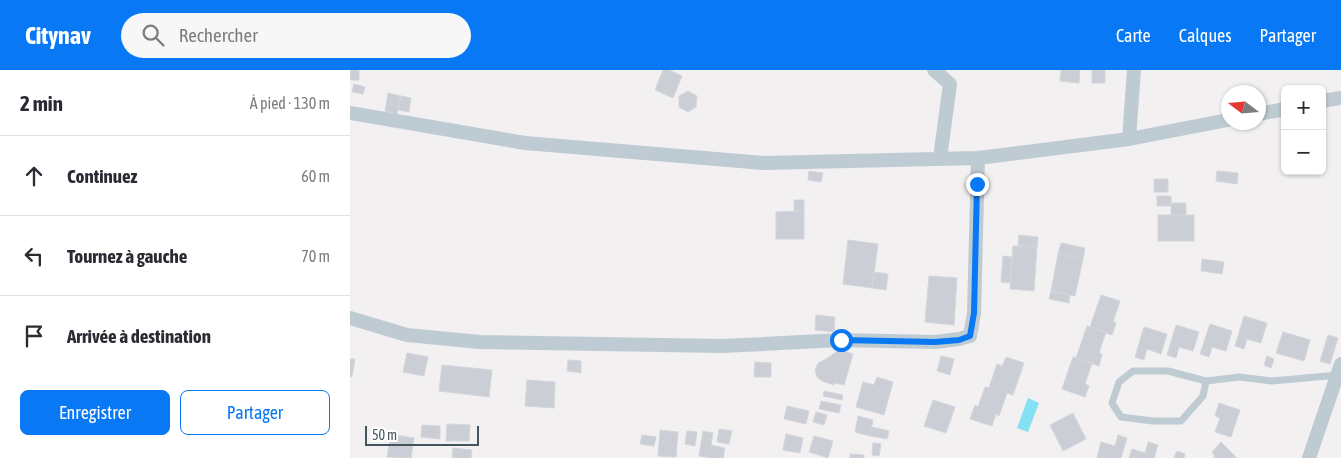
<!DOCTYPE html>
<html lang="fr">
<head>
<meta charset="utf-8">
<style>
  :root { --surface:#fff; --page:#f7f7f7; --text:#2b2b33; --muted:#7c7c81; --line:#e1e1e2; --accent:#0878f4 }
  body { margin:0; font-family:"Asap Condensed",sans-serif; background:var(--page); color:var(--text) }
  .controls { position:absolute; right:15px; top:15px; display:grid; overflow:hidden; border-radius:8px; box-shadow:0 1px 4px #0004 }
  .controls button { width:45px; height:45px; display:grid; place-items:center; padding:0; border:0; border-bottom:1px solid var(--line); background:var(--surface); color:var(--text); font:25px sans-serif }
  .compass { position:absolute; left:871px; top:15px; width:45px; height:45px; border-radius:50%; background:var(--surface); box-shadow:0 1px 4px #0004; rotate:286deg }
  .scale { position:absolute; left:15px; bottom:12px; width:114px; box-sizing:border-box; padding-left:5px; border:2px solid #46545f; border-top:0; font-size:14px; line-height:18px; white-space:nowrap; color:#46545f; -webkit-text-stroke:4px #fff; paint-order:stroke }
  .stop { position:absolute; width:15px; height:15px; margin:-11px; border:4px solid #0878f4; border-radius:50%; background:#fff }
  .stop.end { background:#0878f4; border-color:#fff; box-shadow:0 1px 5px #0008 }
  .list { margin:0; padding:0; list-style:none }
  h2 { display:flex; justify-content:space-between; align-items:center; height:65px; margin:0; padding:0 20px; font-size:21px }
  h2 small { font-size:16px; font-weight:400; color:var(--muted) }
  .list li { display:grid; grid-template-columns:32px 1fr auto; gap:15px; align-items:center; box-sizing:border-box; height:80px; padding:0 20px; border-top:1px solid var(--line) }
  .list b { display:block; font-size:19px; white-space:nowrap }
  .list em { font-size:16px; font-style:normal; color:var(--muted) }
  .actions { display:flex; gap:10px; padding:15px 20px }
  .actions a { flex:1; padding:11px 0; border:1px solid var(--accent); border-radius:8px; text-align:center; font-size:18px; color:var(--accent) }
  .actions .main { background:var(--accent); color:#fff }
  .icon { flex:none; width:28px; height:28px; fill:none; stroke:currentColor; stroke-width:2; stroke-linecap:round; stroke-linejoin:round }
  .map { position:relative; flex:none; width:991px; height:388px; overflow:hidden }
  header { display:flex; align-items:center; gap:30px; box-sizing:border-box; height:70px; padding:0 25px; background:var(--accent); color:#fff }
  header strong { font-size:24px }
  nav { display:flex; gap:28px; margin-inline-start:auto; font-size:18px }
  .search { width:350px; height:45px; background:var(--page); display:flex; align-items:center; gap:12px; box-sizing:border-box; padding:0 18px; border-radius:28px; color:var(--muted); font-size:19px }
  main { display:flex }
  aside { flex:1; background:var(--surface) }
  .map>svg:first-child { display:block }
  .water { fill:#84e1f4 }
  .building { fill:#cbcfd5; stroke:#d3d6dc }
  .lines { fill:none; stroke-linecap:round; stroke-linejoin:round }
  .lane { stroke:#bfcbd3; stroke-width:7 }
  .street { stroke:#bfcbd3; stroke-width:14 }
  .route { stroke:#0878f4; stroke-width:6 }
</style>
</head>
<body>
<header>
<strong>Citynav</strong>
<div class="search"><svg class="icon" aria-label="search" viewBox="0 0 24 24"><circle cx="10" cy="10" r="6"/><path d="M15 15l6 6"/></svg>Rechercher</div>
<nav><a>Carte</a><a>Calques</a><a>Partager</a></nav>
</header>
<main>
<aside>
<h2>2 min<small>À pied · 130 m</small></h2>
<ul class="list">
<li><svg class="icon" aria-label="ahead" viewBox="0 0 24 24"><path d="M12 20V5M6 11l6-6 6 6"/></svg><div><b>Continuez</b></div><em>60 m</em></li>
<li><svg class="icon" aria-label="left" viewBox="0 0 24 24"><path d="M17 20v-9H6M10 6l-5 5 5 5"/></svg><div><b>Tournez à gauche</b></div><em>70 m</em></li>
<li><svg class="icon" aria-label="arrive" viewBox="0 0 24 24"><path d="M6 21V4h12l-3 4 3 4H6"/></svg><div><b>Arrivée à destination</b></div></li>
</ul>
<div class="actions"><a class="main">Enregistrer</a><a>Partager</a></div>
</aside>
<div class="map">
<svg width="991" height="388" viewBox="0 0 991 388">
  <rect width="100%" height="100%" fill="#f2f0f0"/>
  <path class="water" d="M678,328L689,333L678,362L667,358Z"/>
  <path class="building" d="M0,0H9V10H0Z
    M313,0H319L332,6L323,28L305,20Z
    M711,0H730L729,13L710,11Z
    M742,0H755V13H742Z
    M4,14L15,17L13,24L2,22Z
    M338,21L347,26L346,37L338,42L329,37V26Z
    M38,23L51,26L47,44L35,41Z
    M51,26L61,28L59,42L48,40Z
    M459,101L473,103L471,112L458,110Z
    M867,101L888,103L887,114L866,111Z
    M804,109H818V122H804Z
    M807,126H821V136H807Z
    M444,130H454V141H444Z
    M821,133H836V145H821Z
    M454,141V169H426V142Z
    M808,145H844V171H808Z
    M669,165L688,167L687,177L668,176Z
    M498,170L528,174L522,218L493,214Z
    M711,173L735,178L733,189L708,184Z
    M663,176L687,177L684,221L660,219Z
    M708,184L733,189L725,226L701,221Z
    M653,186L662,187L660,213L651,212Z
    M852,189L874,192L872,204L851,201Z
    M524,202L538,204L536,220L522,218Z
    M579,206L607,208L604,255L575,252Z
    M701,221L720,225L719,233L699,229Z
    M751,225L770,231L763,252L766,253L762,265L740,257Z
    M466,245L485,247L484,262L465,260Z
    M894,246L917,253L911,273L897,269L894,279L885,276Z
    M860,254L882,261L876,281L862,277L859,287L850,284Z
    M826,255L849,262L843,281L829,277L826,288L817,285Z
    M737,256L756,262L749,283L752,284L749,296L726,288Z
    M794,257L817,264L811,284L797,279L794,290L785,287Z
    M933,262L960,270L954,291L926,283Z
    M978,265L988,268L980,294L970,291Z
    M489,280L503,284L494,315L485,313L484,315L472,311L467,307L465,300L468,293L476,289Z
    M57,283L78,287L74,306L53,302Z
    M591,286L604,289L600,305L587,301Z
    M917,286L924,289L921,298L914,295Z
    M656,287L674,293L663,325L657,323L649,346L646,344L642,356L620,349L625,335L628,337L635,317L639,318L647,294L652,296Z
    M723,287L742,293L735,314L739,316L735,327L712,319Z
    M0,289H5L2,307L0,306Z
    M218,290L231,291V303L217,301Z
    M405,292L421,293V307H404Z
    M92,295L142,300L139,327L89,321Z
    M527,307L543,312L534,345L506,337L513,312L524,315Z
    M177,310L205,312L204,338L175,336Z
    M474,321L493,325L492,330L473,326Z
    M583,330L605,337L596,363L574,356Z
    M471,331L491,335L489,343L469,339Z
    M869,333L890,340L881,367L865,362L870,348L865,346Z
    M437,336L459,341L456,354L434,349Z
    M466,342L477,345L474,355L463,352Z
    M723,343L736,369L713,381L700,355Z
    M508,346L523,350L520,366L505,362Z
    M97,354L120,355L119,371H96Z
    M72,355L90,356V369L71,367Z
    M522,357L539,361L537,369L520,366Z
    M369,359L382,361L379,374L367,372Z
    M310,360L328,362L326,387L308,386Z
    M337,361L347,362L345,376L335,374Z
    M353,361L363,363L361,375L375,378L373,388H363L349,386Z
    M41,364L64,368L61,388L37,387Z
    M436,364L453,368L450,383L433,380Z
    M292,365L306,367L304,376L290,374Z
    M768,365L777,368L771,388H747L751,372L765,376Z
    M464,366L483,371L478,388L459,382Z
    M798,372L808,375L804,388H779L782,379L795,383Z
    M871,372L887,388H863L865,386L862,382Z
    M523,373L531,374L529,386L522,385Z
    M103,378L122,380L121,388H102Z
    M827,381L835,384L834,388H824Z
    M500,384L514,385V388H500Z"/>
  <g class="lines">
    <path class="lane" d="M856,311L853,326L831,351H803L771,347L762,333L769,312L783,301H818L856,311L889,307L922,311L988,305"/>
    <path class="street" d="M584,0L600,14L590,88
      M972,31L991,28
      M0,43L175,73L414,93L628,88L779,69L878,50
      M908,44L935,39
      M779,69L784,0
      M0,248L57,265L130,272L373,276L491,270L585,272L609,269L620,266L624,243L628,88
      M959,388L991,294"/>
  </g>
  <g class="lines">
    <path class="route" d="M491,270L585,272L609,270L620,266L624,243L627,114"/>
  </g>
</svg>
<div class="controls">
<button>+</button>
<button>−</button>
</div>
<svg class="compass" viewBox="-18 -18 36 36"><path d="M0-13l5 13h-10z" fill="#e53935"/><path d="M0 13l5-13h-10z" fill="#7c7c81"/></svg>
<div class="scale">50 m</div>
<div class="stop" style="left:491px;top:270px"></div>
<div class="stop end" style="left:627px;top:114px"></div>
</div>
</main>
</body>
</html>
